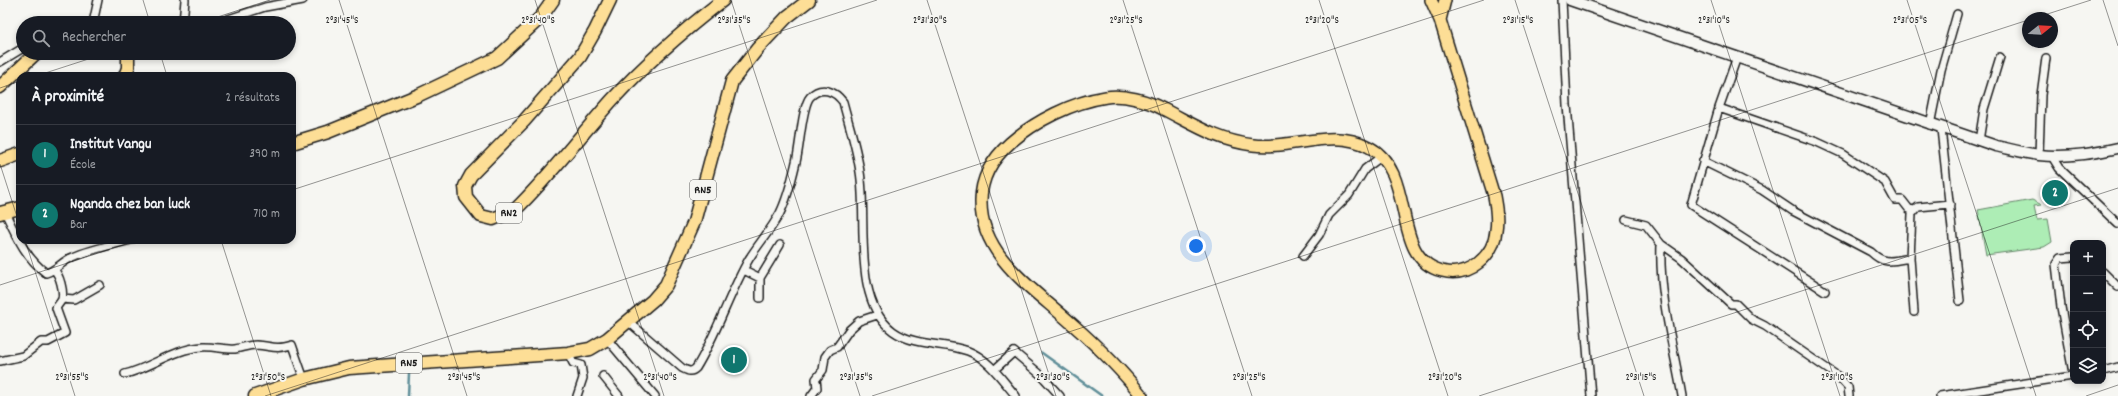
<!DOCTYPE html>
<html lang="fr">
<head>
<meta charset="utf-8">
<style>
  :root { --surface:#171b24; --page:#242831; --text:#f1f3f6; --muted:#9ea1a6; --line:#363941; --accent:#0f766e }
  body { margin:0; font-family:Dekko,sans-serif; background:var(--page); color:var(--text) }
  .controls { position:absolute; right:12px; bottom:12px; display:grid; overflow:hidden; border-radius:8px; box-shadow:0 2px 6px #0003 }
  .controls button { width:36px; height:36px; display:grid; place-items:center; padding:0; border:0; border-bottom:1px solid var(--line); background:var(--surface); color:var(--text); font:20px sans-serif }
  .compass { position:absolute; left:2022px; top:12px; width:36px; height:36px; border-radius:50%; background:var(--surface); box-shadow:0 2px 6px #0003; rotate:72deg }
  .you { position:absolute; left:1196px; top:246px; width:14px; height:14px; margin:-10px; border:3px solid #fff; border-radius:50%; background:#1a73e8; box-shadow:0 0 0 6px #1a73e833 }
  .badge { display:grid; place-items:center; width:26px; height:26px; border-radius:50%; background:var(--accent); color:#fff; font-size:13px; font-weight:700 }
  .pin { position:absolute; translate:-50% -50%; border:2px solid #fff; box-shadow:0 1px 4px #0006 }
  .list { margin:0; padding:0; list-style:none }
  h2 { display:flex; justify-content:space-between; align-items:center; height:52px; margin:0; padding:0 16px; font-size:17px }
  h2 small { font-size:13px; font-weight:400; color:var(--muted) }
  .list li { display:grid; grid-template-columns:26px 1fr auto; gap:12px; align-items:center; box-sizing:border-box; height:60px; padding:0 16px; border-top:1px solid var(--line) }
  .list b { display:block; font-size:15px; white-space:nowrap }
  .list p { margin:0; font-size:13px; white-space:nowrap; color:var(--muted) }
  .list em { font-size:13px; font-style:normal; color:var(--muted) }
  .icon { flex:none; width:22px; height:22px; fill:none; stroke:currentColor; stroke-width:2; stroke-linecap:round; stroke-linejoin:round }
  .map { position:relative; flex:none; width:2118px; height:396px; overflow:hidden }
  .search { position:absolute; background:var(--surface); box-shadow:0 2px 6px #0003; left:16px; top:16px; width:280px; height:44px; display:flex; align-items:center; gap:10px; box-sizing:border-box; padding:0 14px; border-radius:22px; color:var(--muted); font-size:15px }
  .panel { position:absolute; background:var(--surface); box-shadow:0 2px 6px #0003; left:16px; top:72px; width:280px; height:172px; border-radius:12px }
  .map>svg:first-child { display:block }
  .green { fill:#adedb5; stroke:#648468 }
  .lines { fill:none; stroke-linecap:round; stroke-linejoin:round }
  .stream { stroke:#608f99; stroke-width:2.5 }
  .street-casing { stroke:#1c1c1c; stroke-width:10 }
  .secondary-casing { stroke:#1c1c1c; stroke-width:13 }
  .primary-casing { stroke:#1c1c1c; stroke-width:14 }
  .highway-casing { stroke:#1c1c1c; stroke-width:15 }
  .street { stroke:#f6f6f2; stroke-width:7 }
  .secondary { stroke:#f6f6f2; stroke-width:10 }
  .primary { stroke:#fdde96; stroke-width:11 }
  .highway { stroke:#fdde96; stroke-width:12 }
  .ticks { fill:none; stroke:#1c1c1c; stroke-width:1; stroke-opacity:0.45 }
  .labels { text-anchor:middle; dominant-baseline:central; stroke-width:4; stroke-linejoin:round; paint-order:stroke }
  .shield { fill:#f6f6f2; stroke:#5d5d5c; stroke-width:1 }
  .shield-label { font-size:12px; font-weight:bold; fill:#1c1c1c }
  .ticks-label { font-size:10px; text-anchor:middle; fill:#1c1c1c; stroke:#f6f6f2; stroke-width:4; stroke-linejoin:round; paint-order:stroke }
</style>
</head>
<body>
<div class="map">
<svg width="2118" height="396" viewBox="0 0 2118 396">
  <rect width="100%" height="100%" fill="#f6f6f2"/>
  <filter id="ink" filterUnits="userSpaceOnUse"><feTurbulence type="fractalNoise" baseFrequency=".025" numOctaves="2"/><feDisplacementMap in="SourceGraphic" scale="8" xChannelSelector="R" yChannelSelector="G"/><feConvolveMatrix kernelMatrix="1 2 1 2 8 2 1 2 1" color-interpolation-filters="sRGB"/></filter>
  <g filter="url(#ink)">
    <path class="green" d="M2032,200L2042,205L2034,206L2037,220L2048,219L2052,242L2044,247L1986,255L1978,210Z"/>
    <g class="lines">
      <path class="stream" d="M1042,353L1102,396
        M408,396L409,373"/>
      <defs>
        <path id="street" d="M1562,0L1567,105L1591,396
          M93,23L98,0
          M183,23L185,0
          M216,23L265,7L303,0
          M1737,57L1719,108L1691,205L1825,291
          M0,62L23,48
          M1719,108L1817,142L1843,154L1885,182L1895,200H1902L1909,209L1914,210
          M1930,125L1941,70L1957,14
          M1941,129L1960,301
          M1979,141L1984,109L2000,57
          M2039,155L2041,95L2046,58
          M2051,155L2059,168L2118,224
          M1703,161L1762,190L1793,211L1871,252C1884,265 1893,261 1910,258
          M5,212C16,235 25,257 46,273C57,270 62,261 73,257C91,249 112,245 131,240
          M1626,220L1646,225L1661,244L1681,258L1731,304H1736L1751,319L1765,326L1839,377L1848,387L1849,396
          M1661,244C1659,295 1673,345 1682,396
          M1303,256L1319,235L1329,215L1349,195L1365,169L1382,156
          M2073,257L2060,258L2056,264L2061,307L2073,373
          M744,270L760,278V298
          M2103,272L2118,287
          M760,278L780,245
          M62,299L74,300L100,285
          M1914,312L1910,258L1912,214L1918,207L1950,204
          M629,322L682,368C688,371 691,373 696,368C717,334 729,294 749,259C759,243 771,230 780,213C788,197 792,179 796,162C800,147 802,106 810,97C821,85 835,91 843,102C849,125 857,149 860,172C868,218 851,300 893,331C915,347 944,342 968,351C989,359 1002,380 1016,396
          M607,339L655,396
          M568,353L573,363L581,365L583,378L577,396
          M0,361L23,356L41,342H48L65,333L56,308C57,306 61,302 62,299C64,292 60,275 54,270
          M994,370L1014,352L1041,375L1060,396
          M2103,371L2118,367
          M125,374C151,368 173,349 202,347C212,346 227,350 235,349C242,348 248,345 256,345C273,346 274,350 292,345L304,379
          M603,376L619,396
          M811,396L817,388L816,379L823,370L825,357L830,350L837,347L849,330L859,321L877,315
          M1940,396L2073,376"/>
        <path id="secondary" d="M1570,0L1996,146C2010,149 2024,153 2039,155C2065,158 2092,154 2118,148"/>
        <path id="primary" d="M1440,20L1445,0
          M1142,396C1121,369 1096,345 1071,323C1035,290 980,256 981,201C981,177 992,159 1010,143C1035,121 1073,102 1106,97C1124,94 1148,101 1163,109C1195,125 1216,140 1253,145C1291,150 1333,127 1369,147C1418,173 1389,258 1442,271C1469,278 1494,256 1496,230C1498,218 1496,207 1494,196L1440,20L1431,0"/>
        <path id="highway" d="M610,0L595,31L580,57L524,121L471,175L465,186L466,197L481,216L493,219L515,210C550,176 579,137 612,100C646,63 683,31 723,0
          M125,76L128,68V53
          M0,87L36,53
          M292,143L328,132L419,95L497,58L541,17L553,0
          M0,161L20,154
          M0,213L20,208
          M255,396L304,379L349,368L568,353L590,349L607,339L653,300L666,285L694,222L732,81L758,48L787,17L809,0"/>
      </defs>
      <use href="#street" class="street-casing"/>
      <use href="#secondary" class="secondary-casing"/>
      <use href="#primary" class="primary-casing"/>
      <use href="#highway" class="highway-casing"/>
      <use href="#street" class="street"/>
      <use href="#secondary" class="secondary"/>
      <use href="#primary" class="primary"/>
      <use href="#highway" class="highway"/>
    </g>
  </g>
  <path class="ticks" d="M143,0L150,23M339,0L467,396M535,0L664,396M731,0L860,396M927,0L1056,396M1123,0L1252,396M1319,0L1448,396M1515,0L1644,396M1711,0L1840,396M1907,0L2036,396M2103,0L2118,46M2035,18L2091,0M199,23L270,0M160,53L167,76M36,76L107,53M0,88L20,81M0,164L20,226M292,190L877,0M25,240L75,396M221,240L271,396M0,285L138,240M265,396L1484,0M872,396L2028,20M1479,396L2118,188M2086,396L2118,385"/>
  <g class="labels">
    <g class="shield">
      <rect x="690" y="180" width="26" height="20" rx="3"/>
      <rect x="496" y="203" width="26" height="20" rx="3"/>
      <rect x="396" y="353" width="26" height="20" rx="3"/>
    </g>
    <g class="shield-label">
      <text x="703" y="190">RN5</text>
      <text x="509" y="213">RN2</text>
      <text x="409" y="363">RN5</text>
    </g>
  </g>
  <g class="ticks-label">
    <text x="342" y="23">2°31'45"S</text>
    <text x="538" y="23">2°31'40"S</text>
    <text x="734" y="23">2°31'35"S</text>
    <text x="930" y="23">2°31'30"S</text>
    <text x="1126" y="23">2°31'25"S</text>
    <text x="1322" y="23">2°31'20"S</text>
    <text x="1518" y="23">2°31'15"S</text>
    <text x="1714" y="23">2°31'10"S</text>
    <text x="1910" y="23">2°31'05"S</text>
    <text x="72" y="380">2°31'55"S</text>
    <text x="268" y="380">2°31'50"S</text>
    <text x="464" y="380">2°31'45"S</text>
    <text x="660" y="380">2°31'40"S</text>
    <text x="856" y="380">2°31'35"S</text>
    <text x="1053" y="380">2°31'30"S</text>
    <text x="1249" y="380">2°31'25"S</text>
    <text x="1445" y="380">2°31'20"S</text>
    <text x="1641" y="380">2°31'15"S</text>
    <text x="1837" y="380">2°31'10"S</text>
  </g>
</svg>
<div class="controls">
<button>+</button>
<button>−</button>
<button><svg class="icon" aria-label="locate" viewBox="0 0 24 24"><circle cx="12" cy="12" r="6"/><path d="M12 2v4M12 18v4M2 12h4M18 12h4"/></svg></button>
<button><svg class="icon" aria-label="layers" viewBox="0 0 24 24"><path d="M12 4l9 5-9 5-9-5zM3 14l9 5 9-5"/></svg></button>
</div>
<svg class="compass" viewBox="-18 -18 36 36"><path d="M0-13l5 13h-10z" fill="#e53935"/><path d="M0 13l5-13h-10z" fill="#9ea1a6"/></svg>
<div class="you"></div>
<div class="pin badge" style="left:734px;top:360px">1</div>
<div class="pin badge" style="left:2055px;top:193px">2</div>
<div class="search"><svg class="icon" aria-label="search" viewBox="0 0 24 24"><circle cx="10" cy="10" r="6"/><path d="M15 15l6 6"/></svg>Rechercher</div>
<section class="panel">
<h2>À proximité<small>2 résultats</small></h2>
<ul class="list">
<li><span class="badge">1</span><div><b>Institut Vangu</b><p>École</p></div><em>390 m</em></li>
<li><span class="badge">2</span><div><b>Nganda chez ban luck</b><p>Bar</p></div><em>710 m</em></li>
</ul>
</section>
</div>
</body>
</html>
